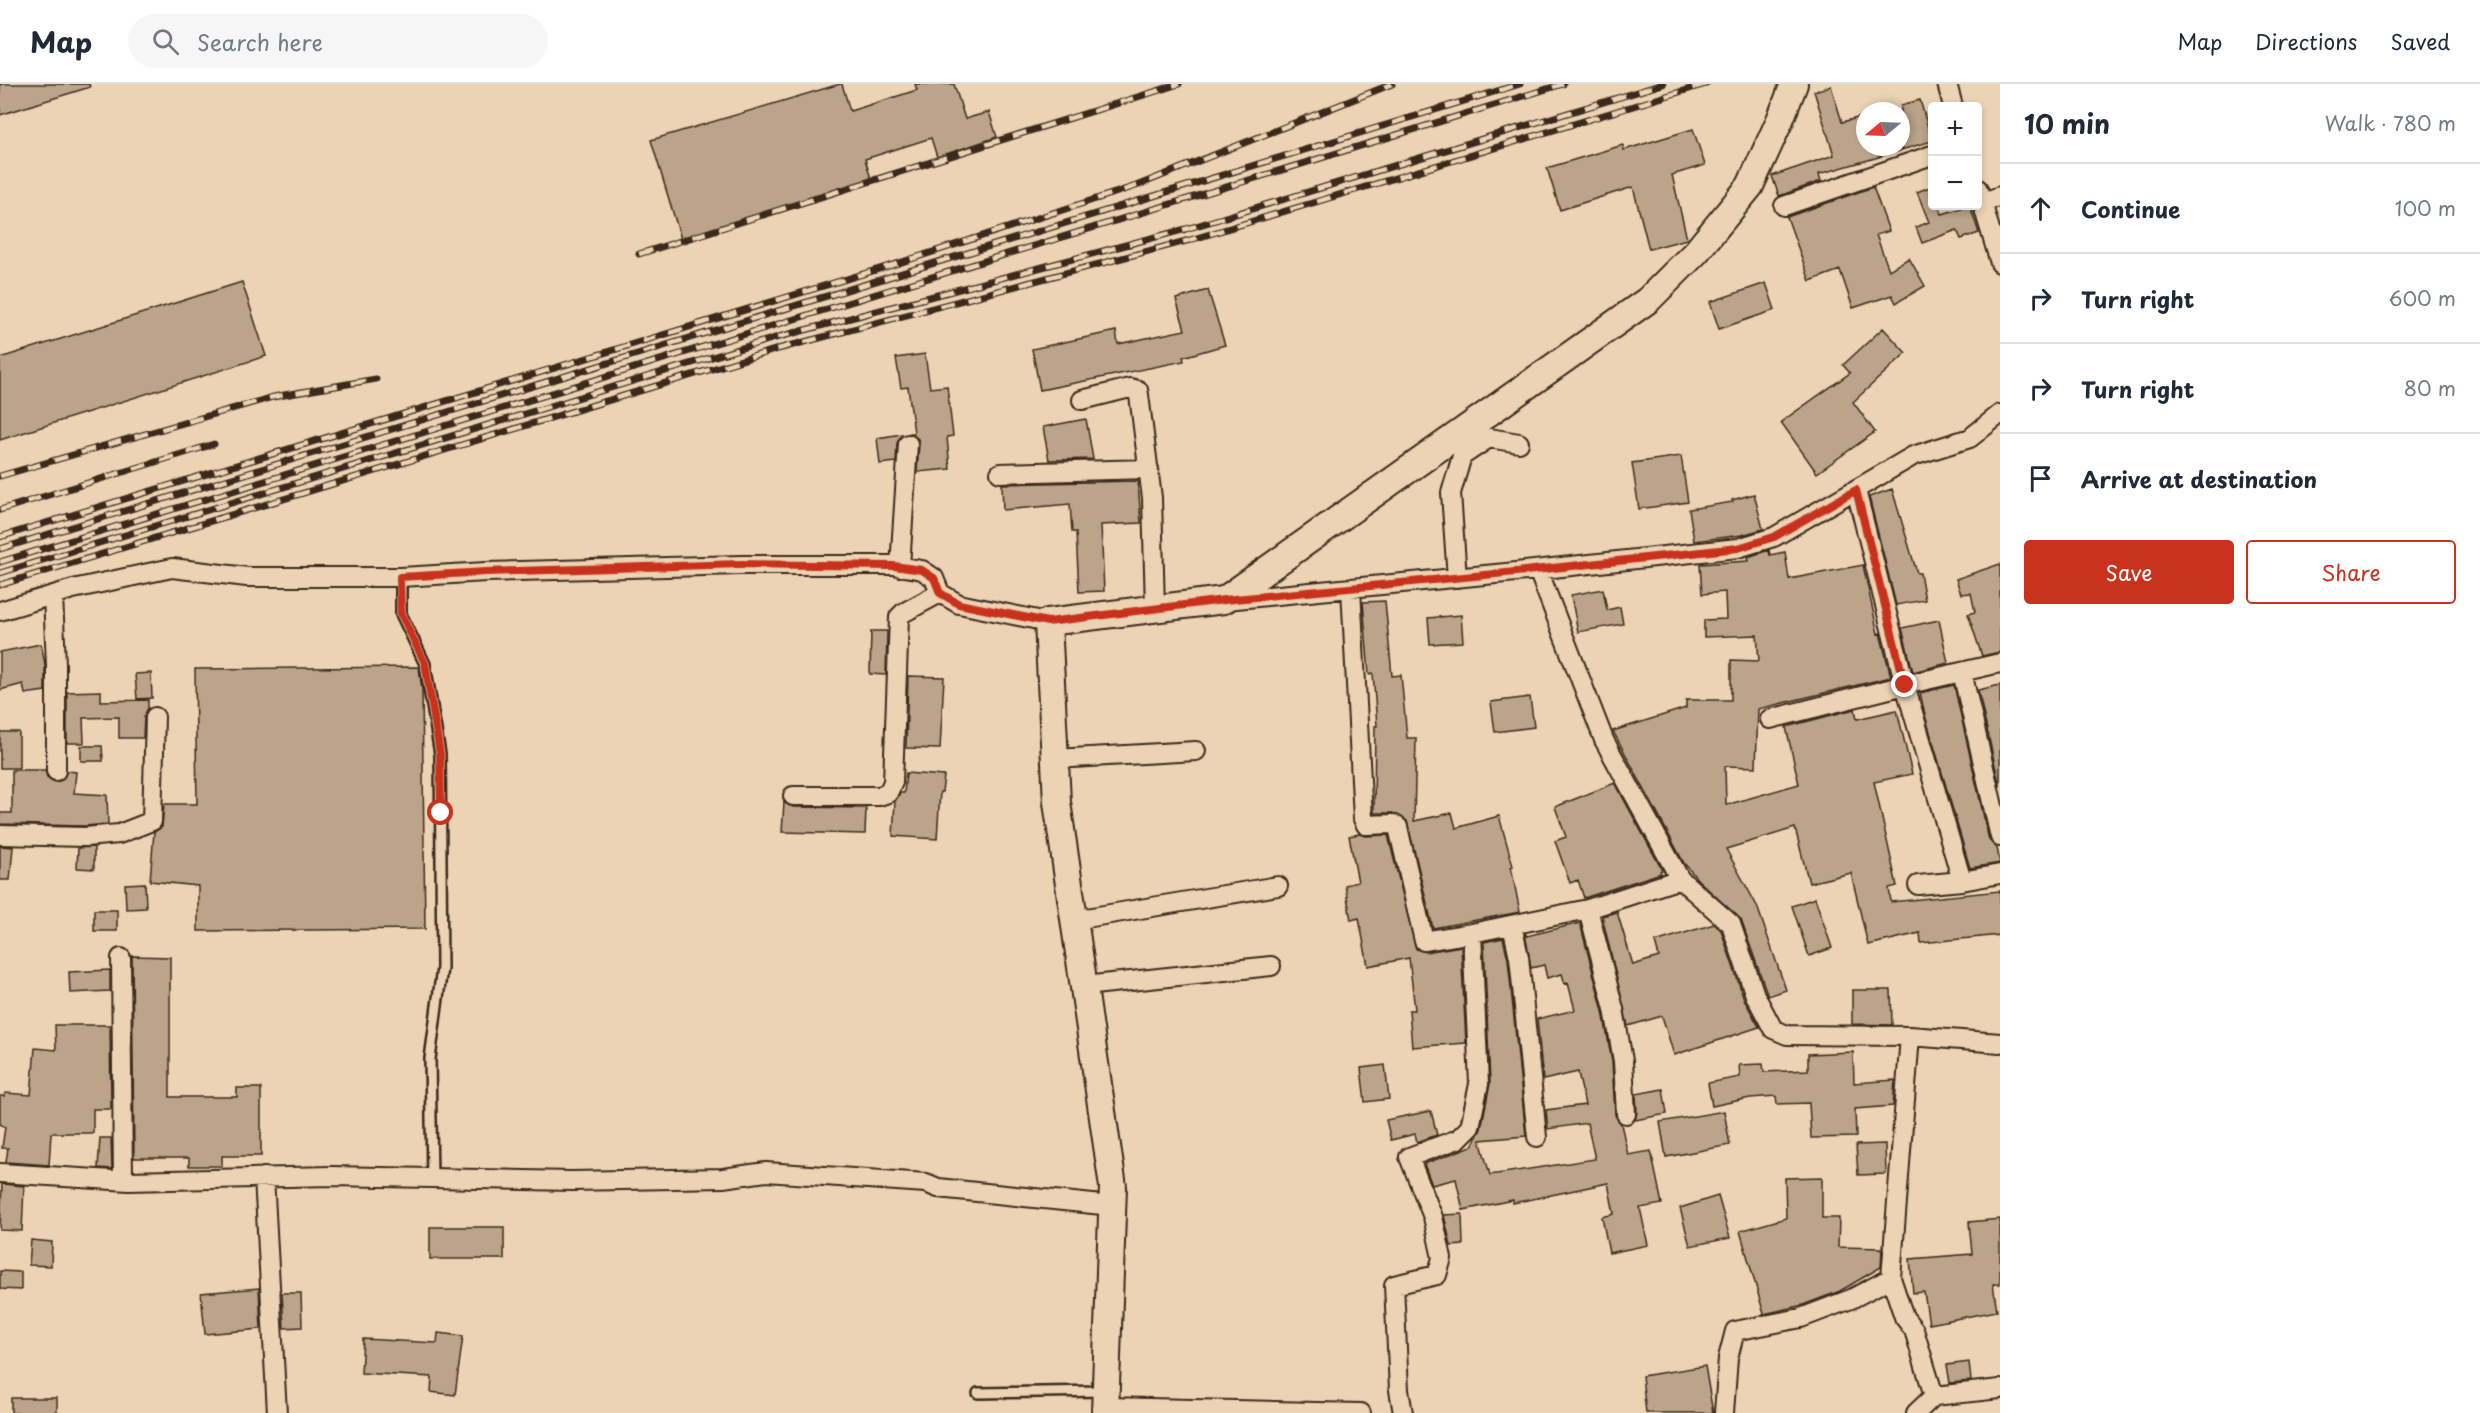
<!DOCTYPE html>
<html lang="en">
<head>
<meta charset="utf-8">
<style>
  :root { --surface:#fff; --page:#f6f6f7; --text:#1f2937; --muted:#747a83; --line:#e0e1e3; --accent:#c8321e }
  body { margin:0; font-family:"Playpen Sans",sans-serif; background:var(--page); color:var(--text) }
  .controls { position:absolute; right:18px; top:18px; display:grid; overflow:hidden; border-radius:6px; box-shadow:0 3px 9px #0003 }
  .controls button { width:54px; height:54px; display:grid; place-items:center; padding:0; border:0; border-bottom:2px solid var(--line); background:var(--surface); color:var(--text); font:30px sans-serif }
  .compass { position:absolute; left:1856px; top:18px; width:54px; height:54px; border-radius:50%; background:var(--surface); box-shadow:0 3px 9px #0003; rotate:251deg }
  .stop { position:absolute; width:18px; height:18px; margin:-14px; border:4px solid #c8321e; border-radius:50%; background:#fff }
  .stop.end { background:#c8321e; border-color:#fff; box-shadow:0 2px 6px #0008 }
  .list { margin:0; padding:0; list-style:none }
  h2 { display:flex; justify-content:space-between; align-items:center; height:78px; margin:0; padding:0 24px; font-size:26px }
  h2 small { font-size:20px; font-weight:400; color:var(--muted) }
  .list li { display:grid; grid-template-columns:39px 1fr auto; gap:18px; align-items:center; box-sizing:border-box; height:90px; padding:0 24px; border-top:2px solid var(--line) }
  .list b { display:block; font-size:22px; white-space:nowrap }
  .list em { font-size:20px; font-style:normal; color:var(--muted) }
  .actions { display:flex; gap:12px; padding:18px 24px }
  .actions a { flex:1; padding:14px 0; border:2px solid var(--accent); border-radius:6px; text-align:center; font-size:21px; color:var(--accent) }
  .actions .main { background:var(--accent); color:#fff }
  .icon { flex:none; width:33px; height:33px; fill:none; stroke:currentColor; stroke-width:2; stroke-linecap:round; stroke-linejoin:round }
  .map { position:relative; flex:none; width:2000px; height:1329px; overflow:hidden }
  header { display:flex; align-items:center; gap:36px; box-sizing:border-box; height:84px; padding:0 30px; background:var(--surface); border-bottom:2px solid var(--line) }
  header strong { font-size:28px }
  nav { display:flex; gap:33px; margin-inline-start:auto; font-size:21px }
  .search { width:420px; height:54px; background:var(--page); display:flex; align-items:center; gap:15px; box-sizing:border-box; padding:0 21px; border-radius:33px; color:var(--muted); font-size:22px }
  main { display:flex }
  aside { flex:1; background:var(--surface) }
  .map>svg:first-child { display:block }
  .building { fill:#bba48a; stroke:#3b2a1e; stroke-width:1.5 }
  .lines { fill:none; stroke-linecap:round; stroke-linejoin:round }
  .lane-casing { stroke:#3b2a1e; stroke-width:14 }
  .street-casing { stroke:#3b2a1e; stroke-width:22 }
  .secondary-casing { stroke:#3b2a1e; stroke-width:30 }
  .lane { stroke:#ecd3b4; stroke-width:9 }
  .street { stroke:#ecd3b4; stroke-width:18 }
  .secondary { stroke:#ecd3b4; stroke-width:26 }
  .rail-casing { stroke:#3b2a1e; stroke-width:7 }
  .rail { stroke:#ecd3b4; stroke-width:4.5; stroke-dasharray:14; stroke-linecap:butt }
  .route { stroke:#c8321e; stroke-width:8 }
</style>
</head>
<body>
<header>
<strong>Map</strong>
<div class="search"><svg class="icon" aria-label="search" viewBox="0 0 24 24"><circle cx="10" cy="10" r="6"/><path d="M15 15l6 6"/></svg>Search here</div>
<nav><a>Map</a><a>Directions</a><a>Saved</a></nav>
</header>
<main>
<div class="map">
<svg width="2000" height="1329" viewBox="0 0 2000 1329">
  <rect width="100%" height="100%" fill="#ecd3b4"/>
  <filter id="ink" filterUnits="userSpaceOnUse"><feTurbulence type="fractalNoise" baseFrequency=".0167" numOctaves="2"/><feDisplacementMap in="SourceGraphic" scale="12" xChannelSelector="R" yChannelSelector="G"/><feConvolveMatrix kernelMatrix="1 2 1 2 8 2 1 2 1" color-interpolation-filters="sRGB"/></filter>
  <g filter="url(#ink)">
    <path class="building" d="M0,0H89L90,3L0,31Z
      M840,0H842L850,27L917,6L915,0H954L965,35L989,28L997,53L937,73L931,54L865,75L872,98L681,155L651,56Z
      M1831,2L1842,38L1865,32V63H1899L1900,67L1819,90L1821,97L1779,112L1772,92L1834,71L1814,7Z
      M1920,16L1932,57L1901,66V21Z
      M1693,45L1705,81L1672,91L1687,155L1649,165L1633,103L1560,126L1547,84L1623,61L1624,66Z
      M1932,102V122H1939L1942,130L1970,122L1979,149L1961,155L1957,146L1922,159L1916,143L1929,138L1917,108Z
      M1873,103L1889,147L1876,151L1889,186L1909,174L1925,202L1896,219L1892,211L1853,224L1840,186L1810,197L1787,133Z
      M242,198L266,272L0,356V274Z
      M1766,199L1775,226L1719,245L1710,218Z
      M1208,206L1225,261L1183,273L1184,277L1040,306L1032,265L1116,247L1118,260L1185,246L1176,215Z
      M1883,244L1906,269L1853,318L1875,348L1817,389L1781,338L1850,289L1843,281Z
      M925,270L930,304L947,302L953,352L947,353L950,385L917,388L919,360L918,355L911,349H914L908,303L901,304L896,274Z
      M1086,335L1093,375L1049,376L1043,343Z
      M902,350L897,359L896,378L880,380L877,354Z
      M1681,372L1688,418L1639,425L1632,379Z
      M1138,397L1141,439L1101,441L1104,507L1079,508L1076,448H1072L1070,420L1003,426L1002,400Z
      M1892,405L1917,489H1920L1925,516L1896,521L1869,413Z
      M1754,410L1763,445L1742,451L1694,457L1689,425L1733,418L1732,416Z
      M1769,466L1770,471L1785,468L1789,495L1863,481L1878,550L1880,549L1891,593L1758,625L1756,683L1725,682L1726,721L1799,700L1786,643L1855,625L1857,635L1897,626L1912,690L1874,698L1897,802L1889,804L1891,818L2000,807V851L1921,859L1920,849L1868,861L1851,789L1809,799L1795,744L1726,765L1757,822L1786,906L1768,912L1741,836L1698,796L1684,779L1613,647L1686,624V616H1731V576L1759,577L1757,551L1704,553V536L1726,535L1725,508L1702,510L1700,480L1749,477L1748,473Z
      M2000,480V568L1982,572L1968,530L1975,528L1971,509L1961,510L1956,495Z
      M1603,505L1607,526L1620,523L1623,540L1578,548L1571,511Z
      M1385,517L1392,592L1401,591L1407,654H1416L1414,737L1452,729L1456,744L1499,732L1513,782L1511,783L1520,828L1433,844L1407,737L1393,729H1374L1375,642H1377L1373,589L1369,590L1363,518Z
      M1461,531L1463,558L1430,560L1428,534Z
      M1939,536L1948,579L1913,588L1902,544Z
      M871,547H887L886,591L870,590Z
      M41,560L45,580V607L25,610L23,600L0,606V568Z
      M419,583L422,606L425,845L198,847V802L150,797L154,748L162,743L164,720H197L195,585Z
      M151,589L152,614L137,615L135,590Z
      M908,592L944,593L940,665L906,664Z
      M1954,601L1989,756L1997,764L2000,779L1970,784L1925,631L1920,609Z
      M2000,601V703L1978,606Z
      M101,607V617L148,616V624L144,633L143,654H119V633L83,634L84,659H67V608Z
      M1530,613L1534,643L1495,648L1491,618Z
      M0,648H19V684H0Z
      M81,662H102L103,677H81Z
      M12,686H45L47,693L55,698L62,696L67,687L76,688L74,709L107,711L108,740L85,742L0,740V729H12Z
      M906,689L944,692L942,708H940L937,755L893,752L895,717L900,709H904Z
      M1615,699L1662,786L1660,787L1661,789L1584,814L1578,796L1570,799L1555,757L1566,753L1555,723Z
      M784,718L793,723L866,724L865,750L782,748Z
      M1359,750L1366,752L1388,751L1416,865L1426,868L1461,862L1466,959L1412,963L1409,926H1415L1409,874L1368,882L1359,834L1351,836L1345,801L1358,798L1349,752Z
      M0,762L13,763L10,796H0Z
      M94,763V785L77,784L78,764Z
      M145,799L146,824L126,825L125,800Z
      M1815,814L1832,864L1809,872L1792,822Z
      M94,826H117V847H94Z
      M1617,828L1633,881L1659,873L1655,858L1714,840L1721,846L1744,915L1759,943L1674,971L1662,932L1628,942L1602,832Z
      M1580,839L1603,927L1612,978L1615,1031L1621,1040L1628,1071L1651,1067L1662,1120L1640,1124L1648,1161L1609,1169L1602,1133L1614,1130L1608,1099L1513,1119V1116L1463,1126L1456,1095L1432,1101L1424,1080L1472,1062L1481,1045L1490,1000L1484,858L1503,854L1508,875L1526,1052L1480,1056L1490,1091L1595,1075L1587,1039L1548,1045L1546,1026L1585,1021L1578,988L1543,996L1537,935L1575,926L1568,899L1565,900L1562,890L1547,894L1544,881L1531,884L1525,849L1527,852Z
      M132,872L170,873V1013H237V1004H261V1072H222V1082H189V1074H134Z
      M110,886V907L70,909L69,888Z
      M1852,906H1891L1892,941L1852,940Z
      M55,941H110L111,1025H93V1049H51L49,1081L6,1078L8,1064H2L5,1043L0,1040V1012H5V1009L31,1011L35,964L56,966Z
      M1853,968L1854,999L1895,996L1893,1022L1855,1025L1856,1053L1811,1054L1809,1019L1777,1020L1776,1012L1750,1014L1712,1022L1708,999L1740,993L1739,981L1763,980L1764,988L1808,986V970Z
      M1385,981L1389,1015L1365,1018L1361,984Z
      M1663,1005L1667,1030L1635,1036L1637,1029L1636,1010Z
      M1431,1027L1437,1051L1417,1058L1415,1050L1391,1056L1386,1036Z
      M1724,1027L1730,1061L1666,1073L1660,1038Z
      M100,1054H111L112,1085L98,1084Z
      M1885,1060L1886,1090L1858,1091L1856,1061Z
      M1822,1093V1134H1839L1838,1163L1882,1164L1881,1183L1840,1207L1803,1221L1764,1230L1740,1147L1786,1134L1785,1094Z
      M2,1100L24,1102L22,1147L0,1146Z
      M1718,1112L1730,1154L1690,1162L1680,1124Z
      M1462,1130L1463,1161L1451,1162L1444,1131Z
      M2000,1135V1200H1993L1997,1227L1929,1240L1924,1208L1913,1209L1910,1175L1972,1170L1969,1138Z
      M430,1143H504V1175H430Z
      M31,1156L52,1158L51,1182L29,1181Z
      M0,1187L21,1188V1206L0,1205Z
      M259,1204L261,1245L205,1250L201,1209Z
      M282,1209H301L302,1243L284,1244Z
      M438,1249L463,1252L455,1311L431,1308L432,1293L361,1289L363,1255L437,1259Z
      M1969,1278L1971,1297L1950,1299L1947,1281Z
      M1705,1282L1713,1329H1646L1642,1292Z
      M11,1314H57V1329H11Z"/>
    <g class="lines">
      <defs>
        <path id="lane" d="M401,493V530L425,580L440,670L442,884L430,975L432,1094
          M978,1309L1104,1307"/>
        <path id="street" d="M1947,0L1953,22
          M1978,105L2000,179
          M1981,119L2000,112
          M1784,122L1932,71
          M1082,316L1130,304L1138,306L1139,311L1152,414L1155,524
          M1000,389L1149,385
          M1856,406L1905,601L2000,579
          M900,483L908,360
          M1538,486L1604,656L1680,795L1731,840L1755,911L1773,945L1787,951L1910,952L2000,959
          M1457,494L1451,409L1462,372L1489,354L1519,359
          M1351,504L1363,735L1366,741L1393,740L1398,743L1424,857L1472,849
          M53,511L56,581V687
          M1226,516L1516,488L1738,464L1774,453L1913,372L1970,354L2000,330
          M0,527L73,505L172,484L247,493H401L486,488L741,481H893L922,486L934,494L940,509L959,520L1048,538
          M1962,588L2000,753
          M1770,635L1905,601L1962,797L1918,801
          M1055,675L1196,667
          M793,712H879L888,709L893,698L899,533L903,529L940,509
          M0,751L85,753L119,750L152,737L155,633
          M1962,797L2000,790
          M1588,825L1614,925L1623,977L1626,1030
          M1074,836L1278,802
          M1512,841L1519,873L1537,1053
          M121,874L123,1096
          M1084,902L1271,882
          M0,1089L129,1097L331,1092L572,1097L723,1094L766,1088L926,1099L938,1104L1112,1122
          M264,1093L277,1329
          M1891,1194L1904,1233L1914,1246L1934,1312
          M1106,1323L1361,1329
          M1403,1329L1399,1306L1394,1201L1437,1191L1442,1174L1433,1133L1409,1073L1458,1055L1470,1043L1479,1000L1472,849L1588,825L1680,795
          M1724,1329L1728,1274L1735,1247L1801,1234L1851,1215L1891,1194L1910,952
          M1916,1329L1934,1312L2000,1305"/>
        <path id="secondary" d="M1105,1329L1113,1103L1057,718L1048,538L1224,516L1648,216L1696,168L1750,102L1780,36L1794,0"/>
      </defs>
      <use href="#lane" class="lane-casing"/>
      <use href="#street" class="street-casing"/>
      <use href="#secondary" class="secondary-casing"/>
      <use href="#lane" class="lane"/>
      <use href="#street" class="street"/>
      <use href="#secondary" class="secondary"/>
      <defs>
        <path id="rail" d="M639,170L1179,0
          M0,392L273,313L376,295
          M0,426L214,360
          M0,453L899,179L1136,102L1392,0
          M0,465L1520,0
          M0,478L1563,0
          M0,489L775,254L1186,145L1663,0
          M0,501L778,265L1190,156L1706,0"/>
      </defs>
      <use href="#rail" class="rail-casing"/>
      <use href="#rail" class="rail"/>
    </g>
  </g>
  <g class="lines" filter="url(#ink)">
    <path class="route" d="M441,729L440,670L425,579L401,530L400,493L486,488L741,480L894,482L922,486L934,494L940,509L959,520L1048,538L1224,516L1516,488L1738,464L1774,453L1856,406L1905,601"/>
  </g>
</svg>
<div class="controls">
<button>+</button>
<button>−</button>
</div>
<svg class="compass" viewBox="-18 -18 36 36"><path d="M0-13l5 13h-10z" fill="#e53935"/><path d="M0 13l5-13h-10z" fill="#747a83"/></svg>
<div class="stop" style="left:441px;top:729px"></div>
<div class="stop end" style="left:1905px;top:601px"></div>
</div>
<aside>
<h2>10 min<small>Walk · 780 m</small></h2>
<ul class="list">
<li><svg class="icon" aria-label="ahead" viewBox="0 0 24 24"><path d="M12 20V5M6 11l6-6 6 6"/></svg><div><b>Continue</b></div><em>100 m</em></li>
<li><svg class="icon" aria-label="right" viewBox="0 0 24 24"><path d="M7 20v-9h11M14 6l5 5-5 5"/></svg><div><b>Turn right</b></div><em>600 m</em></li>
<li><svg class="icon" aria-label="right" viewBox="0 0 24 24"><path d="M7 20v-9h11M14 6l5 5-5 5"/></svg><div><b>Turn right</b></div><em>80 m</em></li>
<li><svg class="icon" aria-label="arrive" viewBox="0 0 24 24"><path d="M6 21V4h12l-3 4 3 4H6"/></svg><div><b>Arrive at destination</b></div></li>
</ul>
<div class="actions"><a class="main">Save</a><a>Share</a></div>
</aside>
</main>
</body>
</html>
